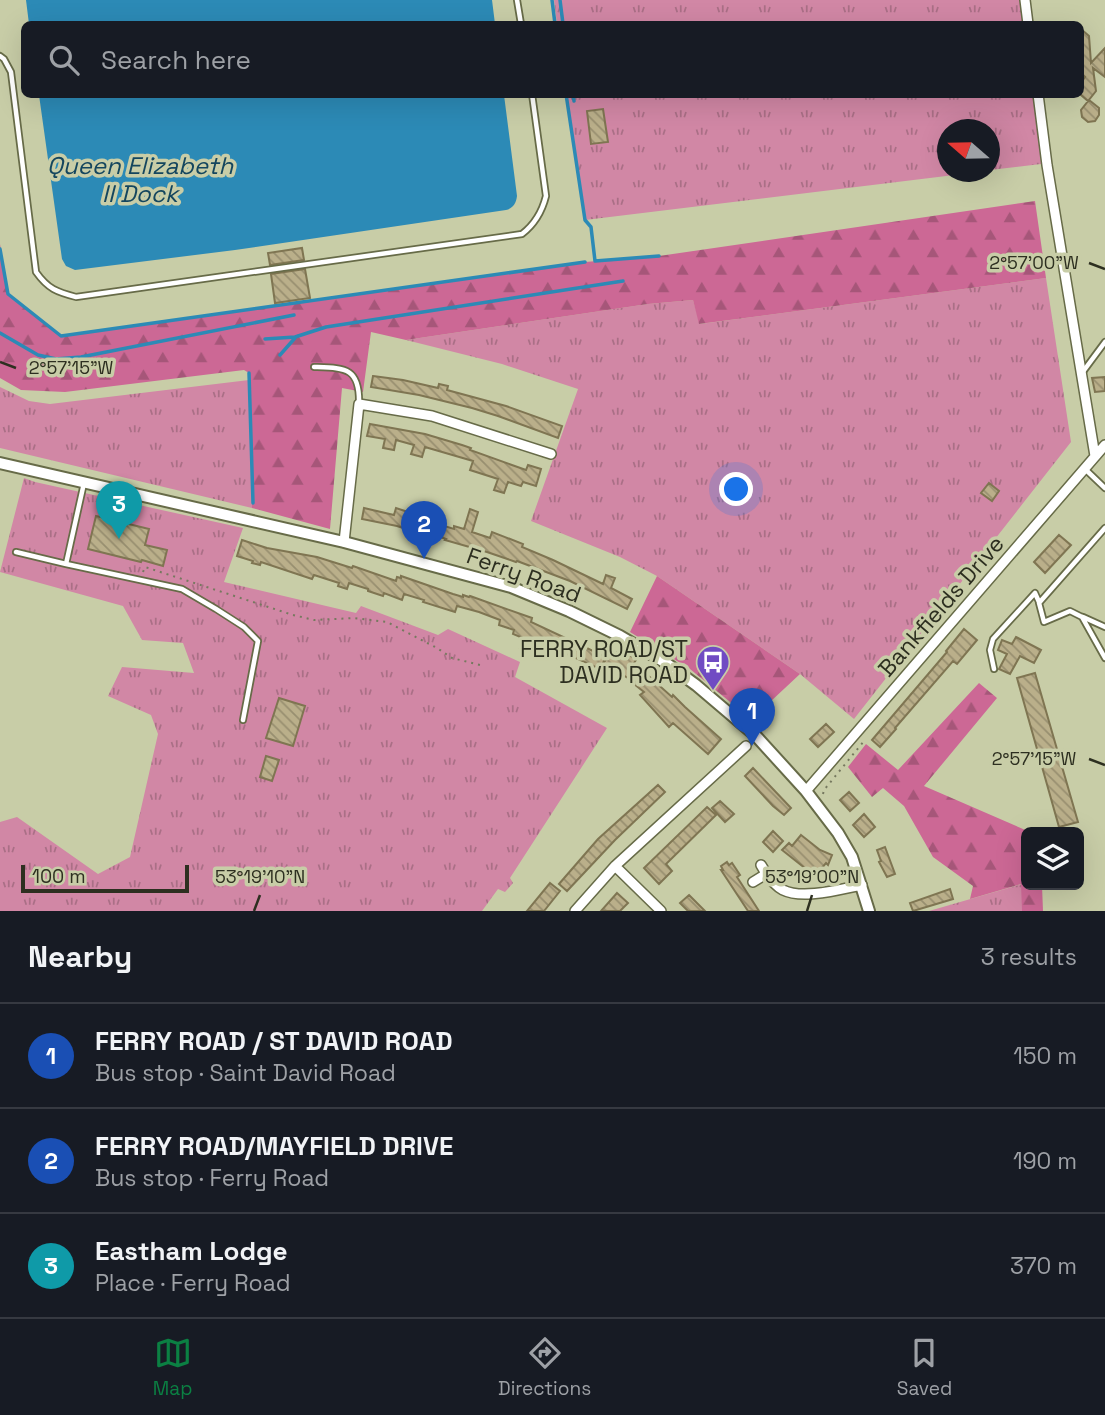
<!DOCTYPE html>
<html lang="en">
<head>
<meta charset="utf-8">
<style>
  :root { --surface:#171b24; --page:#20242c; --text:#f1f3f6; --muted:#9ea1a6; --line:#363941; --accent:#0b8043 }
  body { margin:0; font-family:"Space Grotesk",sans-serif; background:var(--page); color:var(--text) }
  .controls { position:absolute; right:21px; bottom:21px; display:grid; overflow:hidden; border-radius:10px; box-shadow:0 7px 28px #0002 }
  .controls button { width:63px; height:63px; display:grid; place-items:center; padding:0; border:0; border-bottom:2px solid var(--line); background:var(--surface); color:var(--text); font:35px sans-serif }
  .compass { position:absolute; left:937px; top:119px; width:63px; height:63px; border-radius:50%; background:var(--surface); box-shadow:0 7px 28px #0002; rotate:290deg }
  .scale { position:absolute; left:21px; bottom:18px; width:168px; box-sizing:border-box; padding-left:7px; border:4px solid #2d2f20; border-top:0; font-size:19px; line-height:24px; white-space:nowrap; color:#2d2f20; -webkit-text-stroke:5px #c8cda7; paint-order:stroke }
  .you { position:absolute; left:737px; top:490px; width:24px; height:24px; margin:-18px; border:5px solid #fff; border-radius:50%; background:#1a73e8; box-shadow:0 0 0 10px #1a73e833 }
  .badge { display:grid; place-items:center; width:46px; height:46px; border-radius:50%; background:var(--accent); color:#fff; font-size:23px; font-weight:700 }
  .pin { position:absolute; translate:-50% -58px; filter:drop-shadow(0 2px 4px #0008) }
  .pin::after { content:''; position:absolute; top:37px; width:24px; height:21px; background:inherit; clip-path:polygon(0 0,100% 0,50% 100%) }
  .list { margin:0; padding:0; list-style:none }
  h2 { display:flex; justify-content:space-between; align-items:center; height:91px; margin:0; padding:0 28px; font-size:30px }
  h2 small { font-size:23px; font-weight:400; color:var(--muted) }
  .list li { display:grid; grid-template-columns:46px 1fr auto; gap:21px; align-items:center; box-sizing:border-box; height:105px; padding:0 28px; border-top:2px solid var(--line) }
  .list b { display:block; font-size:26px; white-space:nowrap }
  .list p { margin:0; font-size:23px; white-space:nowrap; color:var(--muted) }
  .list em { font-size:23px; font-style:normal; color:var(--muted) }
  .icon { flex:none; width:38px; height:38px; fill:none; stroke:currentColor; stroke-width:2; stroke-linecap:round; stroke-linejoin:round }
  .map { position:relative; flex:none; width:1105px; height:911px; overflow:hidden }
  .search { position:absolute; background:var(--surface); box-shadow:0 7px 28px #0002; left:21px; right:21px; top:21px; height:77px; display:flex; align-items:center; gap:18px; box-sizing:border-box; padding:0 24px; border-radius:10px; color:var(--muted); font-size:26px }
  .sheet { height:406px; background:var(--surface) }
  nav { display:flex; justify-content:space-around; align-items:center; box-sizing:border-box; height:98px; border-top:2px solid var(--line); background:var(--surface); font-size:19px; color:var(--muted) }
  nav a { display:grid; justify-items:center; gap:4px }
  nav .on { color:var(--accent) }
  .map>svg:first-child { display:block }
  .grass { fill:url(#grass-tufts) }
  .forest { fill:url(#forest-firs) }
  .water { fill:#2c8ab6 }
  .lines { fill:none; stroke-linecap:round; stroke-linejoin:round }
  .stream { stroke:#2c8ab6; stroke-width:3.5 }
  .building { fill:url(#building-back-hatch); stroke:#7f7552; stroke-width:2 }
  .service-casing { stroke:#676b48; stroke-width:8 }
  .minor-casing { stroke:#676b48; stroke-width:12 }
  .tertiary-casing { stroke:#676b48; stroke-width:14 }
  .path { stroke:#76795f; stroke-width:2; stroke-dasharray:2 5; stroke-linecap:butt }
  .service { stroke:#fff; stroke-width:4.5 }
  .minor { stroke:#fff; stroke-width:9 }
  .tertiary { stroke:#fff; stroke-width:10 }
  .ticks { fill:none; stroke:#2d2f20; stroke-width:2.5 }
  .labels { text-anchor:middle; dominant-baseline:central; stroke-width:7; stroke-linejoin:round; paint-order:stroke }
  .street-label { font-size:23px; fill:#2d2f20; stroke:#c8cda7 }
  .poi-label { font-size:23px; fill:#2d2f20; stroke:#c8cda7; text-anchor:end }
  .water-label { font-size:24px; font-style:italic; fill:#14465e; stroke:#c8cda7 }
  .ticks-label { font-size:18px; text-anchor:middle; fill:#2d2f20; stroke:#c8cda7; stroke-width:7; stroke-linejoin:round; paint-order:stroke }
</style>
</head>
<body>
<div class="map">
<svg width="1105" height="911" viewBox="0 0 1105 911">
  <defs>
    <pattern id="grass-tufts" width="24" height="20" patternUnits="userSpaceOnUse" patternTransform="scale(1.75)"><rect width="24" height="20" fill="#d187a5"/><path d="M3 7l-1-3M5 7V3M7 7l1-3M15 17l-1-3M17 17v-4M19 17l1-3" fill="none" stroke="#aa6f86"/></pattern>
    <pattern id="forest-firs" width="22" height="20" patternUnits="userSpaceOnUse" patternTransform="scale(1.75)"><rect width="22" height="20" fill="#cc6895"/><path d="M5 1l3.5 6h-7zM16 11l3.5 6h-7z" fill="#a65679"/></pattern>
    <pattern id="building-back-hatch" width="6" height="6" patternUnits="userSpaceOnUse" patternTransform="scale(1.75)"><rect width="6" height="6" fill="#baaf8a"/><path d="M-1 5l2 2M0 0l6 6M5-1l2 2" fill="none" stroke="#988f70"/></pattern>
  </defs>
  <rect width="100%" height="100%" fill="#c8cda7"/>
  <path class="grass" d="M554,0H1020L1023,24H557Z
    M567,95H1033L1040,147L1041,164L990,170V130H948V172H979L585,220Z
    M1046,278L1071,442L854,719L800,674L657,576L620,557L531,521L578,389L502,364L406,340L648,304L693,300L700,324Z
    M249,380L252,508L0,448V387L29,401L50,404Z
    M24,478L35,482L243,528L224,582L356,613L361,606L438,635L448,629L520,662L515,677L607,728L510,878L513,883L505,892L498,889L482,911H0V822L17,817L98,874L130,857L158,734L151,715L108,696L122,667L194,673L183,643L142,640L123,606L0,572Z
    M1022,884V911H929Z"/>
  <path class="forest" d="M1035,201L1046,278L699,324L693,300L648,304L406,340L371,332L363,392L342,388L330,529L252,508L249,373L244,370L65,392L21,390L0,378V244L8,294L61,336L585,262L659,256Z
    M657,576L800,674L755,716L749,711H741L690,669L630,632Z
    M979,683L997,698L924,786L1030,832H1026V885H1042L1043,911H1022L1021,884L970,899L973,886L933,857L904,806L883,788L872,797L848,767L866,744L898,770Z"/>
  <path class="water" d="M26,0H492L495,24H29Z
    M39,95H504L517,196C516,204 513,208 506,210L235,250L75,270L66,266L62,259Z"/>
  <g class="lines">
    <path class="stream" d="M552,0L555,24
      M560,0L563,24
      M566,94L585,220L591,227L595,261L659,256
      M573,94L574,101
      M0,249L8,294L61,336L585,262
      M0,333L38,355L56,359L81,357L294,315
      M265,339L295,337L326,327L623,281
      M280,355L295,338
      M249,373L253,503"/>
  </g>
  <path class="building" d="M1081,29L1089,36L1091,63L1105,48V77L1093,68L1096,91L1088,101L1081,95V83L1085,77L1081,73Z
    M1089,100L1099,108V115L1095,121L1088,122L1082,117L1081,110Z
    M603,109L608,142L591,144L587,111Z
    M302,248L304,260L270,265L268,253Z
    M305,269L310,298L275,303L271,274Z
    M373,376L403,380L438,388L439,384L448,386L447,390L506,406L562,426L558,438L498,416L472,408L419,395L371,387Z
    M1105,377V391L1095,392L1092,378Z
    M370,424L425,434L462,445L471,448L470,450L526,470L528,465L541,469L536,486L523,482L521,486L508,482L504,493L494,490L498,479L470,470L473,461L425,447L422,457L411,454L414,445L396,440L394,450L383,448L385,439L367,436Z
    M989,483L999,491L992,501L981,493Z
    M364,508L394,515L396,508L411,513V516L454,529V526L464,529L470,509L478,512L472,532L490,538L492,532L523,544L522,547L553,560L603,584L606,575L615,578L611,588L632,599L627,609L570,581L517,561L516,562L487,552L445,540L446,539L429,533L428,536L397,526L362,519Z
    M96,516L149,529L145,545L167,550L163,566L142,560L141,562L88,549Z
    M1059,535L1071,545L1045,573L1034,562Z
    M242,540L267,548L317,557L352,568L353,566L396,581L397,577L401,578V576L453,594L463,597V595L469,597L470,596L532,618L531,622L606,657L600,669L534,639L530,651L520,648L523,638L513,634L514,630L499,625L500,620L479,612L457,606L455,612L423,602L424,600L404,594L402,600L384,593L383,596L368,591V589L349,583L347,589L338,586L339,583L314,575L312,579L261,562L260,565L252,563L253,561L237,556Z
    M964,629L977,640L957,664L953,661L895,728L896,729L880,747L872,740L947,652L946,651Z
    M1016,637L1041,650L1034,663L1020,656L1010,674L999,669L1007,654L998,650L1002,640L1012,644Z
    M620,648L636,660L634,663L672,697L673,695L685,707L721,739L708,754L673,723L669,727L640,695L644,692L634,684L635,682L603,664L610,653L615,656Z
    M1035,673L1078,822L1059,827L1017,678Z
    M279,698L305,706L293,746L266,738Z
    M826,724L834,732L818,747L810,739Z
    M266,756L279,760L272,781L260,777Z
    M753,768L791,808L784,815L773,806L745,776Z
    M658,785L665,792L615,840L567,891L559,884L598,839Z
    M849,792L859,803L850,811L840,800Z
    M720,801L734,814L725,822L712,808Z
    M707,807L716,815L666,864L672,871L659,884L644,868Z
    M864,814L875,827L864,837L853,825Z
    M773,831L783,841L773,852L763,842Z
    M801,835L820,850L832,855L828,865L826,863L815,876L782,850L789,843L792,846Z
    M885,847L895,874L887,877L879,862L881,861L877,850Z
    M727,862L729,865L732,863L740,875L737,877L759,911H748L721,870H723L721,866Z
    M550,883L560,891L544,911H527Z
    M950,889L953,899L913,911L910,903Z
    M617,893L628,903L620,911H601Z
    M689,895L705,911H688L680,903Z"/>
  <g class="lines">
    <defs>
      <path id="service" d="M517,0L521,24
        M0,56L4,59L11,72L36,272C48,289 57,292 76,297L522,234C535,224 542,212 546,196L532,94
        M314,367C345,368 360,367 359,404
        M1082,373L1105,342
        M1085,469L1105,488
        M84,483L66,564L182,589L216,609L244,627L258,641L243,720
        M1105,528L1039,603L1044,622L1070,611L1082,617L1105,658
        M16,552L66,564
        M1083,617L1105,627
        M994,669L990,650L993,639L1035,593L1039,602"/>
      <path id="minor" d="M1025,0L1028,24
        M1038,94L1047,165L1095,456
        M344,542L359,404L432,416L551,454
        M806,791L1105,445
        M761,865C766,874 774,885 783,890C803,900 841,889 862,885
        M615,866L661,911
        M753,882L766,874
        M575,911L615,866L746,746"/>
      <path id="tertiary" d="M0,463L344,542L511,587L569,611L620,636L666,663L696,685L756,736L806,791L838,833L852,857L869,911"/>
    </defs>
    <use href="#service" class="service-casing"/>
    <use href="#minor" class="minor-casing"/>
    <use href="#tertiary" class="tertiary-casing"/>
    <path class="path" d="M143,572L145,567L293,615L314,620L354,618L387,622L437,648L452,658L480,665
      M823,794L824,790L864,741"/>
    <use href="#service" class="service"/>
    <use href="#minor" class="minor"/>
    <use href="#tertiary" class="tertiary"/>
  </g>
  <path class="ticks" d="M1089,263L1105,269M0,362L16,368M1089,759L1105,765M254,911L260,895M807,911L812,895"/>
  <defs>
    <symbol id="bus-pin" viewBox="-11 -11 22 30"><path d="M0 17L-7.5 6A9.5 9.5 0 1 1 7.5 6Z" fill="#704bc3" stroke="#c8cda7"/><path d="M-5-6H5V4H4V6H2V4H-2V6H-4V4H-5ZM-3.5-4V0h7V-4ZM-3.5 1.2v1.5H-2V1.2ZM2 1.2v1.5H3.5V1.2Z" fill="#fff"/></symbol>
  </defs>
  <g fill-rule="evenodd">
    <use href="#bus-pin" x="694" y="643" width="38" height="52"/>
  </g>
  <g class="labels">
    <g class="street-label">
      <text transform="translate(524 575) rotate(20)">Ferry Road</text>
      <text transform="translate(941 606) rotate(-49)">Bankfields Drive</text>
    </g>
    <g class="poi-label">
      <text x="688" y="649">FERRY ROAD/ST<tspan x="688" dy="26">DAVID ROAD</tspan></text>
    </g>
    <g class="water-label">
      <text x="140" y="165">Queen Elizabeth<tspan x="140" dy="28">II Dock</tspan></text>
    </g>
  </g>
  <g class="ticks-label">
    <text x="1034" y="269">2°57'00"W</text>
    <text x="71" y="374">2°57'15"W</text>
    <text x="1034" y="765">2°57'15"W</text>
    <text x="260" y="883">53°19'10"N</text>
    <text x="812" y="883">53°19'00"N</text>
  </g>
</svg>
<div class="controls">
<button><svg class="icon" aria-label="layers" viewBox="0 0 24 24"><path d="M12 4l9 5-9 5-9-5zM3 14l9 5 9-5"/></svg></button>
</div>
<svg class="compass" viewBox="-18 -18 36 36"><path d="M0-13l5 13h-10z" fill="#e53935"/><path d="M0 13l5-13h-10z" fill="#9ea1a6"/></svg>
<div class="scale">100 m</div>
<div class="you"></div>
<div class="pin badge" style="left:752px;top:746px;background:#1a4fb4">1</div>
<div class="pin badge" style="left:424px;top:559px;background:#1a4fb4">2</div>
<div class="pin badge" style="left:119px;top:539px;background:#0f9aa8">3</div>
<div class="search"><svg class="icon" aria-label="search" viewBox="0 0 24 24"><circle cx="10" cy="10" r="6"/><path d="M15 15l6 6"/></svg>Search here</div>
</div>
<section class="sheet">
<h2>Nearby<small>3 results</small></h2>
<ul class="list">
<li><span class="badge" style="background:#1a4fb4">1</span><div><b>FERRY ROAD / ST DAVID ROAD</b><p>Bus stop · Saint David Road</p></div><em>150 m</em></li>
<li><span class="badge" style="background:#1a4fb4">2</span><div><b>FERRY ROAD/MAYFIELD DRIVE</b><p>Bus stop · Ferry Road</p></div><em>190 m</em></li>
<li><span class="badge" style="background:#0f9aa8">3</span><div><b>Eastham Lodge</b><p>Place · Ferry Road</p></div><em>370 m</em></li>
</ul>
</section>
<nav>
<a class="on"><svg class="icon" aria-label="map" viewBox="0 0 24 24"><path d="M3 6l6-2 6 2 6-2v14l-6 2-6-2-6 2zM9 4v14M15 6v14"/></svg>Map</a>
<a><svg class="icon" aria-label="directions" viewBox="0 0 24 24"><path d="M12 3l9 9-9 9-9-9zM9 14v-3h6M13 9l2 2-2 2"/></svg>Directions</a>
<a><svg class="icon" aria-label="saved" viewBox="0 0 24 24"><path d="M7 4h10v16l-5-4-5 4z"/></svg>Saved</a>
</nav>
</body>
</html>
